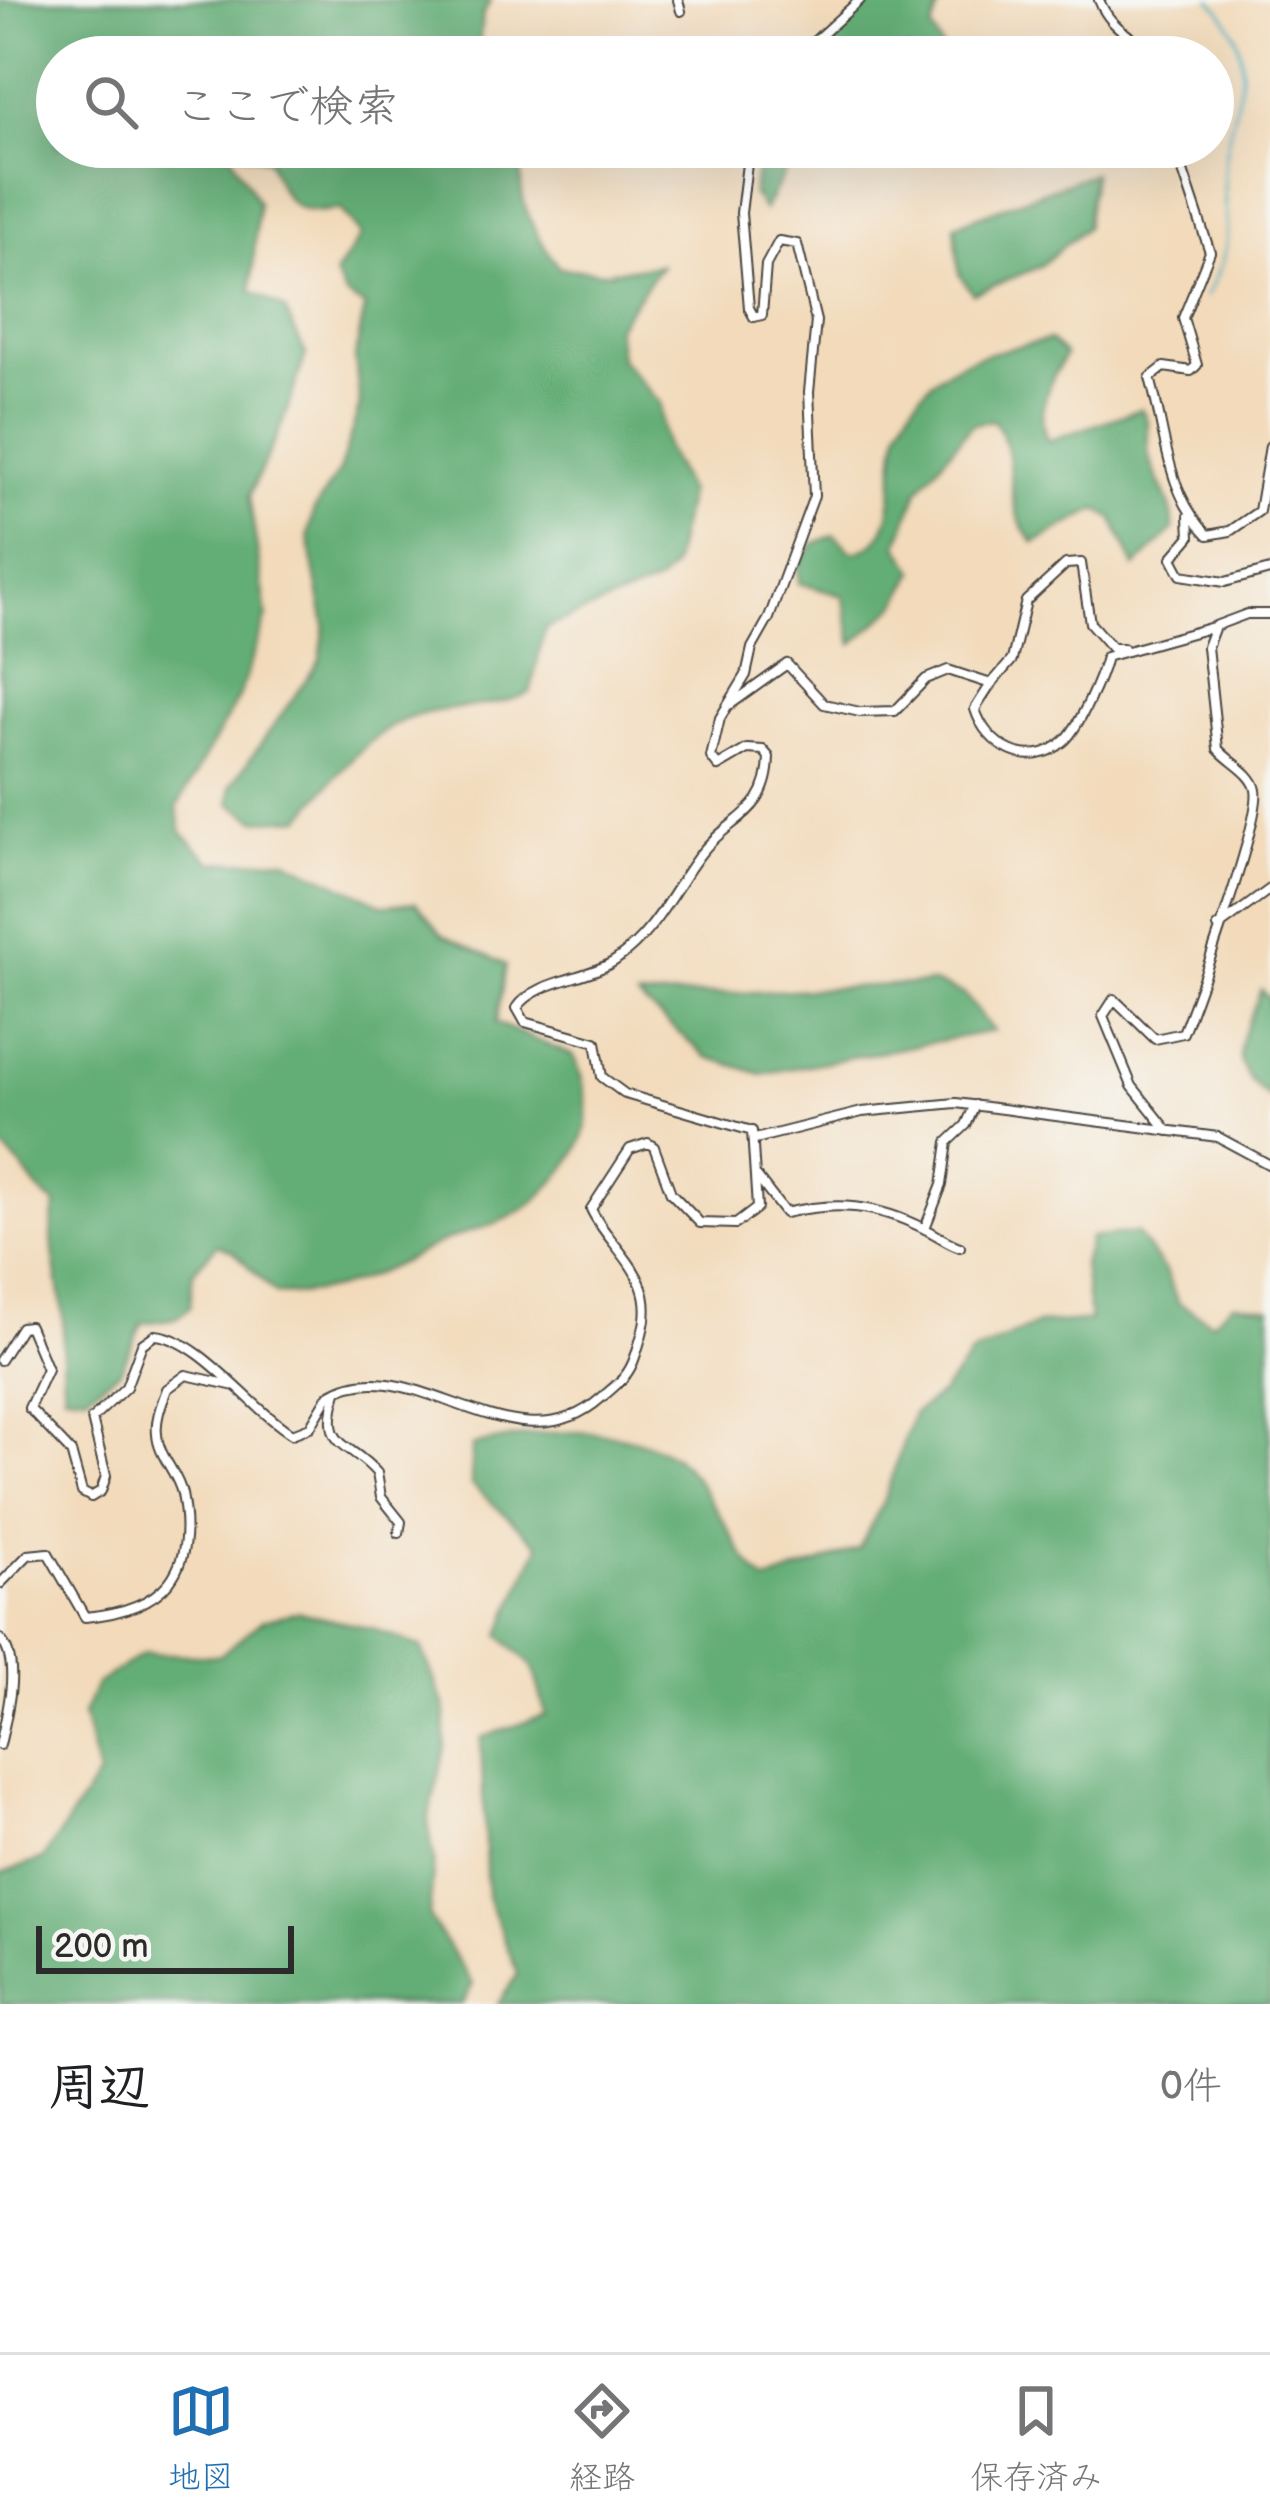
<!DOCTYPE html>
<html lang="ja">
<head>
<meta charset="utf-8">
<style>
  :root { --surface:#fff; --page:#f6f6f6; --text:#202124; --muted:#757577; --line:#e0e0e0; --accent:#1f6fb2 }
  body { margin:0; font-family:"Balsamiq Sans","Klee One",sans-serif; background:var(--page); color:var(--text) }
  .scale { position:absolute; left:36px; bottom:30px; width:258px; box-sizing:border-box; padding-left:12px; border:6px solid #2b2b2b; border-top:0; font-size:33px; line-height:42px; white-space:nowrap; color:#2b2b2b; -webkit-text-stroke:9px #f6f6f2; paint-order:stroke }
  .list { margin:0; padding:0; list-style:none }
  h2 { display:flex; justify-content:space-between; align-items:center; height:156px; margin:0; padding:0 48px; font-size:51px }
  h2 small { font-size:39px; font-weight:400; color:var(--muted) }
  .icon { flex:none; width:66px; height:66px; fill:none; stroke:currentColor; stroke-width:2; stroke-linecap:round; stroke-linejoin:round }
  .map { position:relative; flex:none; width:1270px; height:2004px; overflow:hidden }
  .search { position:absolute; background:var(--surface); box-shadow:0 12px 48px #0002; left:36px; right:36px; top:36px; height:132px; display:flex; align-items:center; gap:30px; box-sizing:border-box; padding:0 42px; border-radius:66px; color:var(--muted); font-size:45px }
  .sheet { height:348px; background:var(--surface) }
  nav { display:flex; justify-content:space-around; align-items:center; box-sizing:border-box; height:168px; border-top:3px solid var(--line); background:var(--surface); font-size:33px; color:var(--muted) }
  nav a { display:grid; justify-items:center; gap:6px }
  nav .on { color:var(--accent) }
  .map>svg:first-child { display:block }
  .forest { fill:#63ad76; stroke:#476c50; stroke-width:3 }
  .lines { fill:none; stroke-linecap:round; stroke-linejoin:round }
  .stream { stroke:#44b0c2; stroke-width:3 }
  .minor-casing { stroke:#494540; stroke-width:12 }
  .minor { stroke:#fff; stroke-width:8 }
</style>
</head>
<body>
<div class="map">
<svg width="1270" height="2004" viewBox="0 0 1270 2004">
  <rect width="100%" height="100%" fill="#f6f6f2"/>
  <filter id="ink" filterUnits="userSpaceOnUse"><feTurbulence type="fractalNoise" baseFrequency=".00833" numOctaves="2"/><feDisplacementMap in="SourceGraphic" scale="24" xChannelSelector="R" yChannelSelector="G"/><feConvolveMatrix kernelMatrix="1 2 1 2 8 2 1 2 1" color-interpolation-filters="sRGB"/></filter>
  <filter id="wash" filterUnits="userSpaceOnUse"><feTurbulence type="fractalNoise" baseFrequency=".004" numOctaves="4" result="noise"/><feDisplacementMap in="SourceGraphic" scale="48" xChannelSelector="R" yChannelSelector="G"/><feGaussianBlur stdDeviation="2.7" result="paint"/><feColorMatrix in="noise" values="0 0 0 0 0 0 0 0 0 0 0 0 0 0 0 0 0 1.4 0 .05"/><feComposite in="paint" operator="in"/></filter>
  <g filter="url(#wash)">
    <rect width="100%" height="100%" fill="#f2daba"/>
    <path class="forest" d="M0,0H491L483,14L477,57H57V147H526C510,195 533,230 559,268L603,272L661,265L616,327L620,358L660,403L665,446L688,493L672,568L659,582L545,628L530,693C490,711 443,703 402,721C361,740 330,785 301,818L256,820L230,803L231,786L320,660L325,625L308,536L313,512L340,469L360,405L355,357L365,307L345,295L335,275L361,235L340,209C293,217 285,202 268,160L228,149L258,203L251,291L284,309L306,354L283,422L249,496L267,616L239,696L177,807L182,833L213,863L284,859L384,905L416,902L442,934L506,965L496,1023L574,1056C582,1073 590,1108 586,1128C578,1161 540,1203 510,1217C488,1228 462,1232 440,1243C385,1270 340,1297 276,1294L234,1252L218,1244L193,1272L190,1307L178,1318L142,1323L120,1371L86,1395L64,1393C60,1367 64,1343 63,1317C60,1279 45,1243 56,1205C32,1189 22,1161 0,1147Z
      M872,0H941L932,29L947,57H915L907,49L900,57H818Z
      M759,147H799L764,210L753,194Z
      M1093,173L1086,227L1039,267L973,294L959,274L955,225Z
      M1050,340L1065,355C1050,381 1033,412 1048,441L1141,409C1153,425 1145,438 1149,456C1156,483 1175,501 1173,530L1135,567L1113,519L1097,509L1034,543C997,500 1023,458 993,420L972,424L918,490L898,545L915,571L897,605L853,644L843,596L799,583L798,565L813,544L834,535L853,552C908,543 885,461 902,423C908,410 918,396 929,385C959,354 1010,349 1050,340Z
      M933,983L964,994L993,1031L761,1074L707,1057L638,998Z
      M1261,989L1270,999V1098C1220,1061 1243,1040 1261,989Z
      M1136,1233L1165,1271L1178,1303L1212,1322L1233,1303L1270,1308V2004H498L518,1974L487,1897L481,1738L546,1715L533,1667L500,1635L539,1545L471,1484L472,1446C535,1431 625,1419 681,1462C693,1471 705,1493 714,1506C732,1533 741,1560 766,1582L859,1549L884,1500L913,1414L941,1394L972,1354L1038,1324L1090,1321L1083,1265L1090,1238Z
      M298,1612L373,1629L421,1647L445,1707V1748L428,1821L434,1860L429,1917L473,1984L462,2004H0V1874L43,1859L98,1776L83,1715L96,1684L145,1653L219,1656L263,1620Z"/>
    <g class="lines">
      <path class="stream" d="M1206,296C1239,235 1223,233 1224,174C1225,108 1270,59 1211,0"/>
    </g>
  </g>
  <g filter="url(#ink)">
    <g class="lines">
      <defs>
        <path id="minor" d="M678,0L681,11
          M1099,0C1113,34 1136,33 1147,57
          M797,57L860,0
          M1175,147L1210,252L1183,318L1197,365L1191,371L1164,367L1150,378C1166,433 1166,493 1208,535L1230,531L1259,511L1270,446
          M1189,516L1190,537L1172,558L1181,575L1225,582L1270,570
          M991,684L1012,660L1026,601L1066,564L1081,563L1090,623L1112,648H1123
          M731,704L787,664L824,704L860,712L895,711L926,679L948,670L991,684L975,709C986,746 1029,772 1064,741C1079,728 1101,677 1106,657L1213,627
          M1218,927L1270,889
          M1168,1131L1132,1086L1103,1016L1114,999L1155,1039L1183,1033C1197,997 1262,817 1256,790C1253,773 1229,762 1218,749L1207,647L1215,626L1247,614H1270
          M755,1139L862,1112L956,1103L1218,1137L1270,1165
          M757,1177L785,1213C835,1201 875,1204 925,1229C938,1235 947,1243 960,1247
          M925,1228L942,1185L948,1142L966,1125L975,1105
          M0,1360L21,1327L29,1326L47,1369L29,1408L71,1452L82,1492L91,1497L101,1491L106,1476L92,1419L126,1387L142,1344L155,1335C200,1338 253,1411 292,1434L310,1427L329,1395C409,1344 514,1475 601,1398C616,1385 628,1378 635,1357C643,1333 651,1310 641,1285C630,1257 602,1234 591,1209L630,1149L648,1143L654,1147L671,1193L700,1223L736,1224L757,1208L752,1131L625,1094L602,1077L596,1042L525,1022L517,1008C535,980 589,979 616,960C658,930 673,889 702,852C731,816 768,814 769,757L763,750L747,749L718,766L711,757L720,718L746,675L752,648L769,618L814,496L809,392L816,321L797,244L779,241L766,265L762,315L754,317L749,308L741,213L749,147
          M337,1392C320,1449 347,1439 377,1473L381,1497L401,1522L399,1533
          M0,1584L28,1555L48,1553L85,1617C164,1610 197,1573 182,1494C178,1473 158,1456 157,1434C155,1419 162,1403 167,1389L186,1375L235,1386
          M0,1639C22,1661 6,1717 0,1745"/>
      </defs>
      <use href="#minor" class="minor-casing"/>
      <use href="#minor" class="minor"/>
    </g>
  </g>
</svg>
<div class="scale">200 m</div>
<div class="search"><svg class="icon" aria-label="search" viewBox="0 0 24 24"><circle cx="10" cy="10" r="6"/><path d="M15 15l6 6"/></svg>ここで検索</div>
</div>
<section class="sheet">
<h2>周辺<small>0件</small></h2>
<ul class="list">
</ul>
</section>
<nav>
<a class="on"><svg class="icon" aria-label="map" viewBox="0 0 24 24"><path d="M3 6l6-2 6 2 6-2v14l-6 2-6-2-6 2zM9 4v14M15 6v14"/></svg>地図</a>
<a><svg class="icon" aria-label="directions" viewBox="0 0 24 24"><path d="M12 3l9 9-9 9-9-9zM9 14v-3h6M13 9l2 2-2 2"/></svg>経路</a>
<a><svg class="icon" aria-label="saved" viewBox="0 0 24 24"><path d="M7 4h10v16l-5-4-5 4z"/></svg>保存済み</a>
</nav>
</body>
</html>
